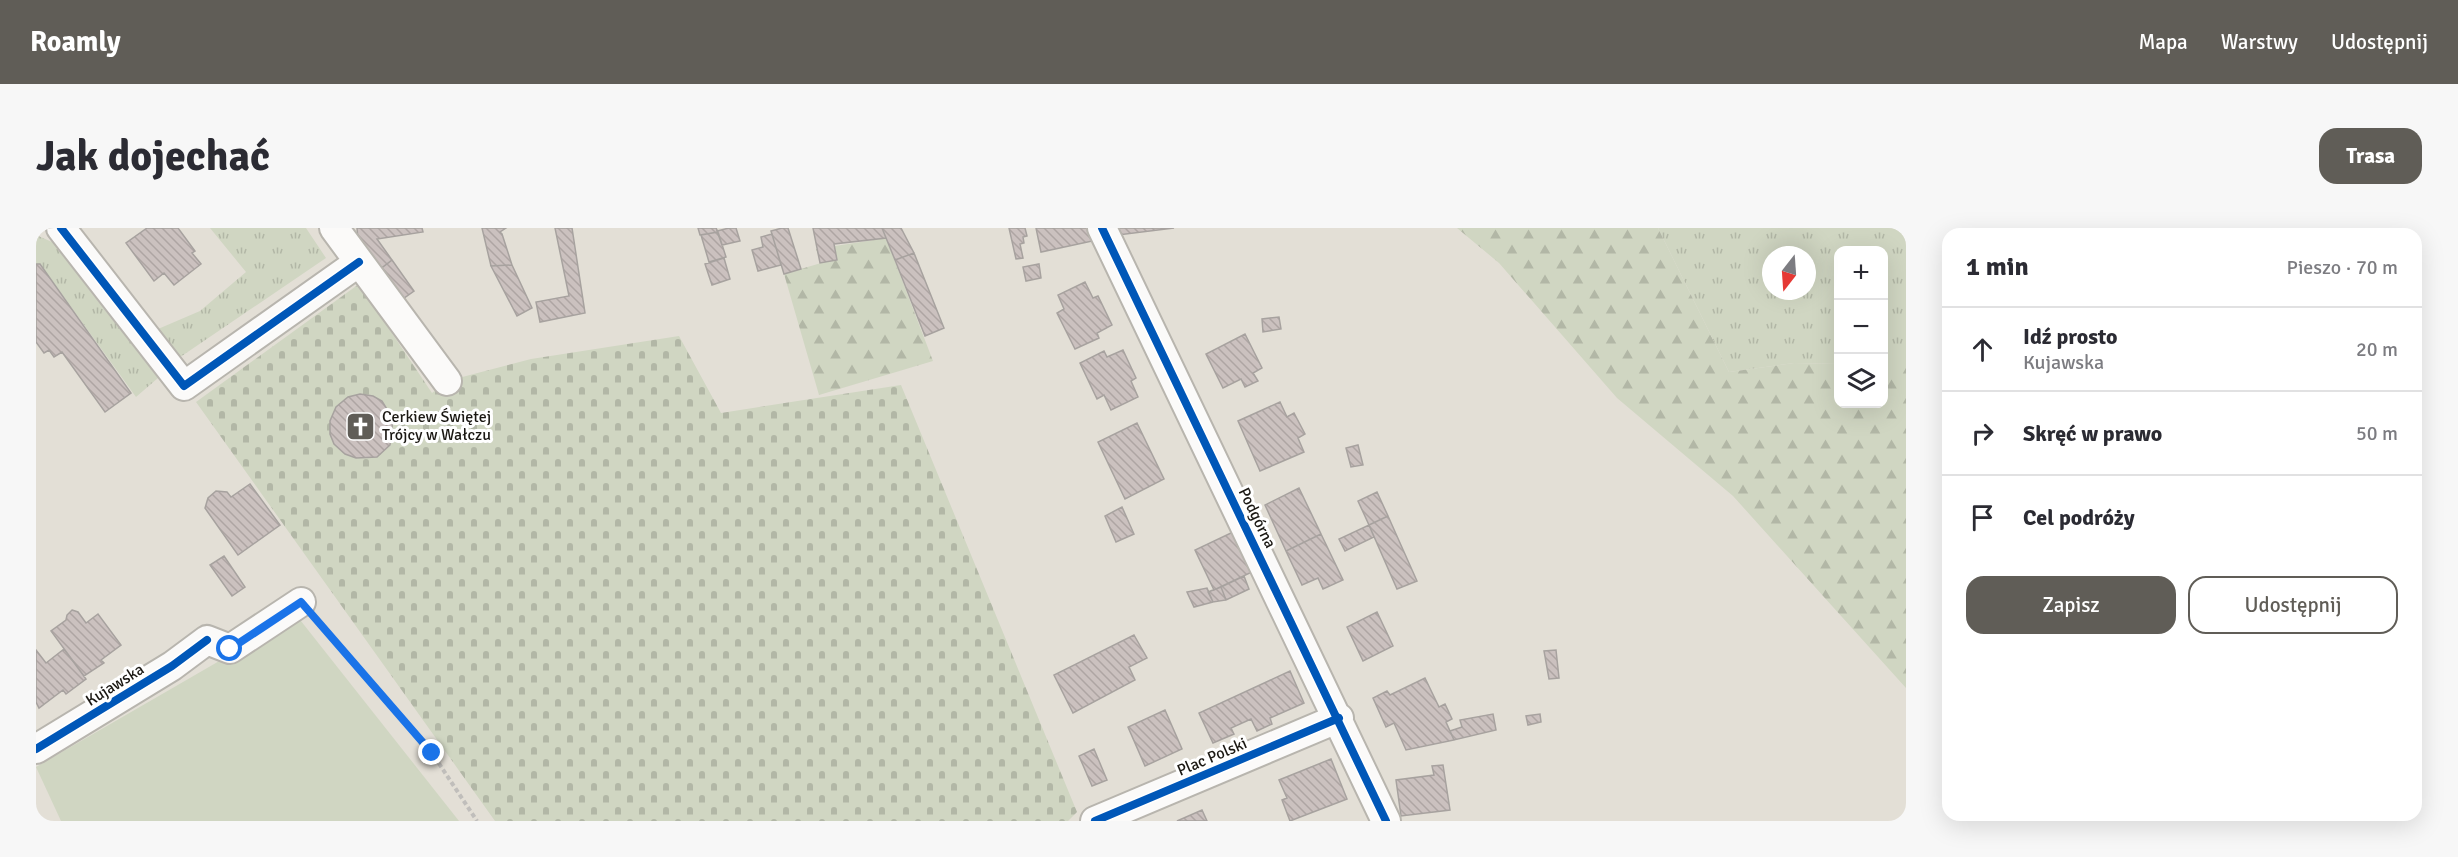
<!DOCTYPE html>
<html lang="pl">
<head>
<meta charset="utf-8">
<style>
  :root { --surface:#fff; --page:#f7f7f7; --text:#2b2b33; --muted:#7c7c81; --line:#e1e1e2; --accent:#605d57 }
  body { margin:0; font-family:Signika,sans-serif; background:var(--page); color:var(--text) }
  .controls { position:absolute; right:18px; top:18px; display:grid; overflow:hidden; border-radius:12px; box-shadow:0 6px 24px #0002 }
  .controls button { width:54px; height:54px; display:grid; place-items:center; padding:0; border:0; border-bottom:2px solid var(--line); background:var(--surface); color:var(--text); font:30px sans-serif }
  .compass { position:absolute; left:1726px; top:18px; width:54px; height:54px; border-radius:50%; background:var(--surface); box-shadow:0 6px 24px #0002; rotate:197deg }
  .stop { position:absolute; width:18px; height:18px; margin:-14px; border:4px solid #1a73e8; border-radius:50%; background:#fff }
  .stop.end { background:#1a73e8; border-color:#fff; box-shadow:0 2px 6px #0008 }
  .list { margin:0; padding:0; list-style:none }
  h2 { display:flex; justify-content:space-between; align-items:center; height:78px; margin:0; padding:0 24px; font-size:26px }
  h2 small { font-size:20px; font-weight:400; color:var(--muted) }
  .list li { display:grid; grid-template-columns:39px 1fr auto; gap:18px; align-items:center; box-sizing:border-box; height:84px; padding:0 24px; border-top:2px solid var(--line) }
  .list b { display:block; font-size:22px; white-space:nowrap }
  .list p { margin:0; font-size:20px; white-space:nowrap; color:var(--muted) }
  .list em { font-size:20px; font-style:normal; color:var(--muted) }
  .actions { display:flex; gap:12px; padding:18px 24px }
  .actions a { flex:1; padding:14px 0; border:2px solid var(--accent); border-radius:18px; text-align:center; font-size:21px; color:var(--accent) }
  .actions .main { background:var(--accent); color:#fff }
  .icon { flex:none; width:33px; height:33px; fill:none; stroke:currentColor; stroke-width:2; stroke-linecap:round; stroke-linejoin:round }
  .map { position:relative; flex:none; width:1870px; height:593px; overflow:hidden; border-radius:18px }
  header { display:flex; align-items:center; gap:36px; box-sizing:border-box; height:84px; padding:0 30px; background:var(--accent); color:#fff }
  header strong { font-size:28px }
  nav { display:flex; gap:33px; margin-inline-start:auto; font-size:21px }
  .intro { display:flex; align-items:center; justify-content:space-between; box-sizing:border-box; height:144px; padding:0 36px }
  h1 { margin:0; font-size:42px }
  .button { padding:15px 27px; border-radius:18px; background:var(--accent); color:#fff; font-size:21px; font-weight:700 }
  main { display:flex; gap:36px; padding:0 36px }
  aside { flex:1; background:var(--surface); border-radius:18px; box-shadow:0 6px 24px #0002 }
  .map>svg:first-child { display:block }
  .grass { fill:url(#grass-tufts); fill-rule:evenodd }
  .forest { fill:url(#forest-firs) }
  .cemetery { fill:url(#cemetery-stones) }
  .park { fill:#d0d6c2 }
  .building { fill:url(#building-back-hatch); stroke:#a7a29f; stroke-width:1.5 }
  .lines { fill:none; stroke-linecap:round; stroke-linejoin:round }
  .minor-casing { stroke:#b8b5ae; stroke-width:32 }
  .path { stroke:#c0bebb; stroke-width:4; stroke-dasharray:4.5 3; stroke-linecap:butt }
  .minor { stroke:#fbfaf9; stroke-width:28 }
  .cycleway-casing { stroke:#fff; stroke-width:11 }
  .cycleway { stroke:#0057b8; stroke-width:8 }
  .route { stroke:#1a73e8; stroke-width:8 }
  .labels { text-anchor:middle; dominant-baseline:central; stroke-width:6; stroke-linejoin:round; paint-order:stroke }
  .poi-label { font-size:16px; fill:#1a1712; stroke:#fff; text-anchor:start }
  .street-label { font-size:16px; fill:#1a1712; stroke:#fff }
</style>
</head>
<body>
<header>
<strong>Roamly</strong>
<nav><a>Mapa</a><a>Warstwy</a><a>Udostępnij</a></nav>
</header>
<div class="intro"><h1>Jak dojechać</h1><a class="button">Trasa</a></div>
<main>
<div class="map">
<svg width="1870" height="593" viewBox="0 0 1870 593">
  <defs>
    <pattern id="grass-tufts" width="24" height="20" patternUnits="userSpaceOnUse" patternTransform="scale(1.5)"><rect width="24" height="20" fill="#d0d6c2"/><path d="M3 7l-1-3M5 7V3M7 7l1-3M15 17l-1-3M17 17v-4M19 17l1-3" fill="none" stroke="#b2b7a6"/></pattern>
    <pattern id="forest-firs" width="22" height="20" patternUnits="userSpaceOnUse" patternTransform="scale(1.5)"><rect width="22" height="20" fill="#d0d6c2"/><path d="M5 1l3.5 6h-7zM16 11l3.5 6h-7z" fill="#b2b7a6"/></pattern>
    <pattern id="cemetery-stones" width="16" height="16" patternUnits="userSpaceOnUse" patternTransform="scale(1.5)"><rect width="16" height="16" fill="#d0d6c2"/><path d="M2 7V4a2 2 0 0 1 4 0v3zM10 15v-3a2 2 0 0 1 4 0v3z" fill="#b2b7a6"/></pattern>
    <pattern id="building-back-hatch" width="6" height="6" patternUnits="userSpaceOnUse" patternTransform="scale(1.5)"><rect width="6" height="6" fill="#cbc1bf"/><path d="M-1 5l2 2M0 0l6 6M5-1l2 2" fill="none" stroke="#aea5a3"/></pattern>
  </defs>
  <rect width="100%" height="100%" fill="#e3dfd6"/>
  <path class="grass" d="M174,0H270L290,30L137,134L115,104L164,83L210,44Z
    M1622,0H1870V137H1848V22H1802V136L1758,135L1693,144ZM1735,27H1771V63H1735Z
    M0,7L16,14L122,150L100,169L4,36H0Z"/>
  <path class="forest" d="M1421,0H1622L1693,144L1758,135L1802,136V176H1848V137H1870V460L1697,268L1581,170L1463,35Z
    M850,10L897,133L783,167L748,46L785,35L780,21Z"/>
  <path class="cemetery" d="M323,56L396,165L411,153L495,131L643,108L685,185L865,157L1041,584L1032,593H459L160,174Z"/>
  <path class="park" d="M261,388L423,593H25L0,539Z"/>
  <path class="building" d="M111,0H142L159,23L156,25L165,36L138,57L128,45L118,53L90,15Z
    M321,0H386L387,4L341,11L356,32L343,42L322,12Z
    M446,0H470L464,4L466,6L476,37L455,38Z
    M519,0H536L549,85L504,94L500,74L533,68Z
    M662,0H680L682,4L664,7Z
    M693,0H700L704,13L686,17L681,3Z
    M746,0H752L765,41L748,46L735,3Z
    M777,0H846L850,10L798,16L801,32L784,35Z
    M846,0H865L878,25L859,32Z
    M973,0H989L991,8L987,9L988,15L984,16L987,30L980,31Z
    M1000,0H1057L1061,12L1005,24Z
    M1079,0H1138L1082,7Z
    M682,4L690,29L673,34L665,7Z
    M736,6L745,37L722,43L716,22L727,19L725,9Z
    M878,25L908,100L889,108L859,32Z
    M688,30L694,51L676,57L669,36Z
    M356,32L378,63L364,73L343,42Z
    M0,36H4L95,165L69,184L26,124L18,129L13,122L8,125L0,114Z
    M1003,36L1005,50L990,53L987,39Z
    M476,37L496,80L481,88L455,38Z
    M1049,54L1057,70L1062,68L1076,97L1061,105L1063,110L1039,121L1021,85L1028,81L1022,67Z
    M1243,89L1245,101L1227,104L1226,91Z
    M1209,106L1226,140L1217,145L1222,153L1209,159L1205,151L1187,160L1170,126Z
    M1087,122L1100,150L1095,153L1102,169L1075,182L1068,167L1061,171L1044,135L1068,123L1071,129Z
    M324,166L337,168L346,173L357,191L354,217L341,229L320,230L309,226L298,216L294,206V193L300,179L312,169Z
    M1244,174L1251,189L1258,185L1269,206L1262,210L1268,224L1224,243L1202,193Z
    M1101,195L1128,251L1089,271L1062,214Z
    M1322,217L1327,237L1315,239L1310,220Z
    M214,256L244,297L202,327L169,280L172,270L180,263L191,264L195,269Z
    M1263,260L1285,306L1250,323L1229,277Z
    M1341,264L1352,288L1333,297L1322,273Z
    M1086,279L1098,306L1080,314L1069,288Z
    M1352,288L1381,353L1361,361L1333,297Z
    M1333,297L1338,309L1309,323L1303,311Z
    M1197,304L1216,344L1178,362L1159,322Z
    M1285,306L1307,352L1287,361L1282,350L1266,357L1250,323Z
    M188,328L209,359L196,368L174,337Z
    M1208,348L1213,361L1190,372L1185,359Z
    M1185,359L1190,372L1177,374L1172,364Z
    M1171,360L1177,374L1158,379L1151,364Z
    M36,382L42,384L50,395L62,386L85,417L65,432L68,435L48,448L15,403L30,392L31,387Z
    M1341,384L1357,418L1327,433L1311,399Z
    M1098,407L1111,430L1093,439L1099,452L1037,485L1018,447Z
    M28,421L50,451L30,466L27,462L3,480L0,474V422L10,435Z
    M1520,422L1523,450L1513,451L1508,423Z
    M1254,443L1268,475L1234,490L1236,496L1221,503L1215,491L1195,500L1198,506L1177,515L1163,485Z
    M1389,450L1403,479L1409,476L1416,491L1410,494L1418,512L1370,522L1358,495L1350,499L1337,470L1351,463L1354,467Z
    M1129,482L1146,521L1109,538L1092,499Z
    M1457,486L1460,502L1418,512L1414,503L1426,499L1424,492Z
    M1504,486L1505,494L1492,497L1490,488Z
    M1058,521L1071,552L1056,558L1043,528Z
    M1295,531L1311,571L1254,593L1246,572L1251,570L1243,552Z
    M1407,537L1414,582L1365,588L1360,552L1398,547L1396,538Z
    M1166,582L1171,593H1141Z"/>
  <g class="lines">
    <defs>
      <path id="minor" d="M25,0L148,158L323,34
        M298,0L411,153
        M1066,0L1350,593
        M0,521L136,438L171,412L194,421L265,374
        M1059,593L1303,490"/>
    </defs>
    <use href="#minor" class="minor-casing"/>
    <path class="path" d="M281,393L396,525L441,593"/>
    <use href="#minor" class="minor"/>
    <defs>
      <path id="cycleway" d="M25,0L148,158L323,34
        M1066,0L1350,593
        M0,521L136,438L171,412
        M1059,593L1303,490"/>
    </defs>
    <use href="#cycleway" class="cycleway-casing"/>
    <use href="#cycleway" class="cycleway"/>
  </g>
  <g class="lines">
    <path class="route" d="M194,421L265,374L396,525"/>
  </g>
  <defs>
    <symbol id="church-square" viewBox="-11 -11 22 22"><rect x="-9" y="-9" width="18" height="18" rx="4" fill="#605d57" stroke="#fff"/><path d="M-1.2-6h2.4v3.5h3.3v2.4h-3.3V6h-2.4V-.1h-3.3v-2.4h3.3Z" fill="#fff"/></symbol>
  </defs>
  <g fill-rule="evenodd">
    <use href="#church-square" x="308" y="182" width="33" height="33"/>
  </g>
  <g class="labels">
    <g class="poi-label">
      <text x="346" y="189">Cerkiew Świętej<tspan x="346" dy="18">Trójcy w Wałczu</tspan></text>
    </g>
    <g class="street-label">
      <text transform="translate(1221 290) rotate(64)">Podgórna</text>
      <text transform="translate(79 457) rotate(-32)">Kujawska</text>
      <text transform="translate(1176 529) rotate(-23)">Plac Polski</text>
    </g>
  </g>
</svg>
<div class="controls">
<button>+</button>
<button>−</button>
<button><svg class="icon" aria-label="layers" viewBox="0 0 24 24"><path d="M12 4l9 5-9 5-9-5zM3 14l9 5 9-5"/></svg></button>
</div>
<svg class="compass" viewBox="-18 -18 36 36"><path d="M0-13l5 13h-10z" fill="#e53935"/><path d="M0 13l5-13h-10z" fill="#7c7c81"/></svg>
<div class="stop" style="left:194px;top:421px"></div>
<div class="stop end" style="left:396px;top:525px"></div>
</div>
<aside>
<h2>1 min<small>Pieszo · 70 m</small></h2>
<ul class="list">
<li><svg class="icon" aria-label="ahead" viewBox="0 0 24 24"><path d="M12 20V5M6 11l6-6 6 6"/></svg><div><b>Idź prosto</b><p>Kujawska</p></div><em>20 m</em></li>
<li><svg class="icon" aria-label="right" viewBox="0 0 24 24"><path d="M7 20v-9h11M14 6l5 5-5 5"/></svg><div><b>Skręć w prawo</b></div><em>50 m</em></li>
<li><svg class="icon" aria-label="arrive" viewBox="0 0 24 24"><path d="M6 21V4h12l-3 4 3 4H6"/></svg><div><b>Cel podróży</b></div></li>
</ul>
<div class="actions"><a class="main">Zapisz</a><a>Udostępnij</a></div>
</aside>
</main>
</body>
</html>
